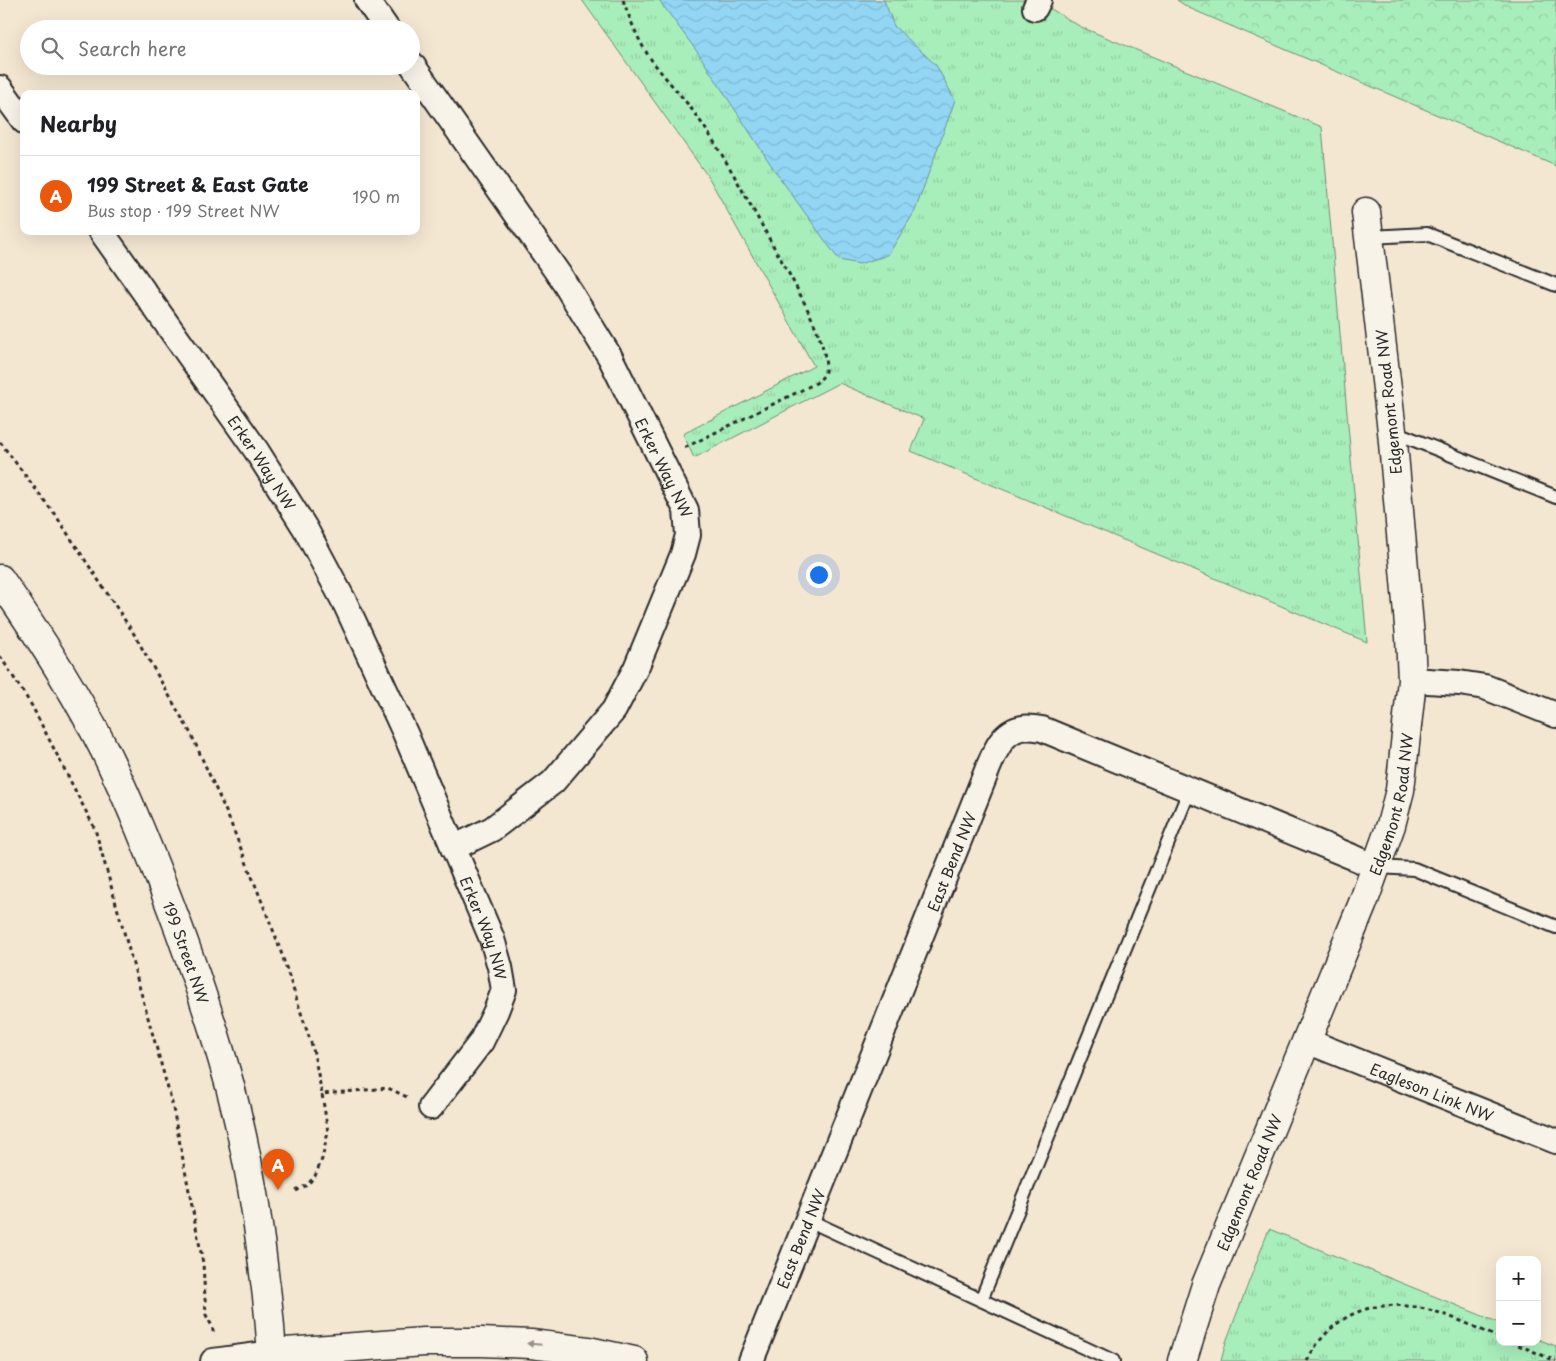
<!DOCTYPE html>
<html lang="en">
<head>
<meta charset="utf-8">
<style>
  :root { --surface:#fff; --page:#f2f2f2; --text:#202124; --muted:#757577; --line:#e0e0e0; --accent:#ea580c }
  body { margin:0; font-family:"Playpen Sans",sans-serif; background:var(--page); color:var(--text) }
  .controls { position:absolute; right:15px; bottom:15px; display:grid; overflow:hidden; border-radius:10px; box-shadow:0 5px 20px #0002 }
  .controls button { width:45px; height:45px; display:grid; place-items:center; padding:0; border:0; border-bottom:1px solid var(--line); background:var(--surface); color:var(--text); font:25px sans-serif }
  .you { position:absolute; left:818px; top:574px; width:18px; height:18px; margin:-12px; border:4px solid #fff; border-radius:50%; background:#1a73e8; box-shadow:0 0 0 8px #1a73e833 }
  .badge { display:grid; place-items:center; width:32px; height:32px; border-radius:50%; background:var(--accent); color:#fff; font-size:16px; font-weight:700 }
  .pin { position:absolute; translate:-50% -41px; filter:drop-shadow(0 1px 2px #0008) }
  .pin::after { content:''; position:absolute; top:26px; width:18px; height:15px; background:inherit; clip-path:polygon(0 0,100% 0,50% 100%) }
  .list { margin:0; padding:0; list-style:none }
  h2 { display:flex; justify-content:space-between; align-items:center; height:65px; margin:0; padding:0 20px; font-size:21px }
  h2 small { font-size:16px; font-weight:400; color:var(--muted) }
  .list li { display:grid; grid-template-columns:32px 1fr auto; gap:15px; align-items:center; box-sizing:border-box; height:80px; padding:0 20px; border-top:1px solid var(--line) }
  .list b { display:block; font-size:19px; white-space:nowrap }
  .list p { margin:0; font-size:16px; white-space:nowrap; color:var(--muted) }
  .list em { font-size:16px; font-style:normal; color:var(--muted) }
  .icon { flex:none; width:28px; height:28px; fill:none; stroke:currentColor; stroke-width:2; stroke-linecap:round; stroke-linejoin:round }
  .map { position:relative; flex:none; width:1556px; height:1361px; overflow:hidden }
  .search { position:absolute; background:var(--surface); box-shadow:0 5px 20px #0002; left:20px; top:20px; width:400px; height:55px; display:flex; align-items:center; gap:12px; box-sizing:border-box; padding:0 18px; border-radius:28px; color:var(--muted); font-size:19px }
  .panel { position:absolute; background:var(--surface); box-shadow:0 5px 20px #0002; left:20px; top:90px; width:400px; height:145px; border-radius:10px }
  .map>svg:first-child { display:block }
  .grass { fill:url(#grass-tufts); stroke:#6a8c72 }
  .forest { fill:url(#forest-crowns); stroke:#6a8c72 }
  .water { fill:url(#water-waves); stroke:#6992a4 }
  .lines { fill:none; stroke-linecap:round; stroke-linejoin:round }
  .lane-casing { stroke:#2b2b2b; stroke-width:16 }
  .street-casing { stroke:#2b2b2b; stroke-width:28 }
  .secondary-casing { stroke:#2b2b2b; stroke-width:31 }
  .path { stroke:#2b2b2b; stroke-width:3; stroke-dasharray:4 4; stroke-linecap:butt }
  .lane { stroke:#f7f3e8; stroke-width:12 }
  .street { stroke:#f7f3e8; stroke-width:24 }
  .secondary { stroke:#f7f3e8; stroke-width:28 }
  .oneway { fill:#918f8a }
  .labels { text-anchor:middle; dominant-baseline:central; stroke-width:5; stroke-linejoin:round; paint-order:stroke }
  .street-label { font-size:15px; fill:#2b2b2b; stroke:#f7f3e8 }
</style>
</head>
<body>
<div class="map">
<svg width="1556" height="1361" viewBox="0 0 1556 1361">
  <defs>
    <pattern id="grass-tufts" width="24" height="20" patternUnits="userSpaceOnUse" patternTransform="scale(1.25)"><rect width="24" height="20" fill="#a8eeba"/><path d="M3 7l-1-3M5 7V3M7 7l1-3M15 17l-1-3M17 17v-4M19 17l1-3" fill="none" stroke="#91cca0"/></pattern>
    <pattern id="forest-crowns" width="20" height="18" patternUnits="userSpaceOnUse" patternTransform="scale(1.25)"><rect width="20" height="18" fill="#a8eeba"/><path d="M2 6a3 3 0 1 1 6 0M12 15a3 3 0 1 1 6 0" fill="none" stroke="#91cca0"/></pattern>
    <pattern id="water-waves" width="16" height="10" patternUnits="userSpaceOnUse" patternTransform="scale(1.25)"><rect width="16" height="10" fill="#92d6f4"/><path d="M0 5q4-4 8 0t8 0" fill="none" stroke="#7eb8d1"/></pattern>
  </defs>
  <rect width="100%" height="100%" fill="#f4e7d2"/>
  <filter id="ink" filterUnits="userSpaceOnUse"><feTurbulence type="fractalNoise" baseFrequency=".02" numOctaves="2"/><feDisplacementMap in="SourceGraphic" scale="10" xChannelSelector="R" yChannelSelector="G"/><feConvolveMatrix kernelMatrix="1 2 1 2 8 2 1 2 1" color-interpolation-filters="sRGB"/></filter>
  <g filter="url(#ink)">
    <path class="grass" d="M582,0H1036L1081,27L1322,127L1367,642L911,451L924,419L839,383L694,458L683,434L814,366L709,178Z
      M1269,1229L1500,1323V1342H1537V1339L1556,1346V1361H1221L1226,1342Z"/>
    <path class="forest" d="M1177,0H1556V166L1189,8Z"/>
    <path class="water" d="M659,0H884L894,26L936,65L955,100L915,211L888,255L859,264L839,260L777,174L698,53Z"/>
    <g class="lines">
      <defs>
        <path id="lane" d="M1370,237L1427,234L1556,285
          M1392,431L1556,497
          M1377,867L1414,869L1556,927
          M808,1220L1113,1361
          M981,1300L1190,789"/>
        <g id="street">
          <path d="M367,0L387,29"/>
          <path d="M1035,8L1039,0"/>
          <path id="s1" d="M411,63L562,279L610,357L686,510L688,535L683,554L636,668L614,710L553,782L492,829L453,848"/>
          <path d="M0,88L24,121"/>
          <path id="s2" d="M101,231L256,450L305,528L346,605L405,733L492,939L500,967L504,990L496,1011L481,1042L431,1107"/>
          <path d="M1412,680L1459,683L1485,687L1556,715"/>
          <path id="s3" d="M1307,1041L1556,1141"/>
          <path d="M213,1361L272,1353"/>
          <path id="s4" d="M751,1361L988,768C995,751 1003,731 1022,728C1028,727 1036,728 1042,729L1377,867"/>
        </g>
        <g id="secondary">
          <path id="s5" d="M0,579C38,634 75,691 105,751C133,808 156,867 178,926C194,970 209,1014 222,1058C243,1128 256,1201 264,1273C268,1302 271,1331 272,1361"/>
          <path d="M272,1353L424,1342H481L531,1344L588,1351L634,1361"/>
          <path id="s6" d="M1182,1361L1206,1285L1363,903L1391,825L1400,790L1412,680L1410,637L1392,431L1366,212"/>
        </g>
      </defs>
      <use href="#lane" class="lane-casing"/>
      <use href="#street" class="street-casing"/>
      <use href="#secondary" class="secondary-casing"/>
      <path class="path" d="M623,0C630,19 637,38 648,55C663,77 683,96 698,118C723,153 743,192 764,229C779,258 832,341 825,371C824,377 820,379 816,383L684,448
        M0,442L56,516L134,634L191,734L228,816L277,940L313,1049L322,1094
        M0,656L32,706L95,829L172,1103L203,1263L206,1315L212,1326L214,1335
        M296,1191L307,1185L315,1176L322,1159L328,1132L322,1094L388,1088L407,1097
        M1511,1342L1556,1361
        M1307,1361C1333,1310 1379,1296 1433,1311C1455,1317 1478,1329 1500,1338"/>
      <use href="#lane" class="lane"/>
      <use href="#street" class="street"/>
      <use href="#secondary" class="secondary"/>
    </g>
    <defs><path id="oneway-solid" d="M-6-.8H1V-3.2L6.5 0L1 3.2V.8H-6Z" transform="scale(1.25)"/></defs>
    <use class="oneway" href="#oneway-solid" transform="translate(534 1344) rotate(-175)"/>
  </g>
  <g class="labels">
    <g class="street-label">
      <text transform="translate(1388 402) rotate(-96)">Edgemont Road NW</text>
      <text stroke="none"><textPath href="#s2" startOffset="282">Erker Way NW</textPath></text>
      <text stroke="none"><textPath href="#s1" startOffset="478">Erker Way NW</textPath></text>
      <text stroke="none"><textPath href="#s6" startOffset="596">Edgemont Road NW</textPath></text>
      <text stroke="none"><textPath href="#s4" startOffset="538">East Bend NW</textPath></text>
      <text stroke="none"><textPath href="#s2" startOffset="799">Erker Way NW</textPath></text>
      <text stroke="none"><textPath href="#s5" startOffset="419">199 Street NW</textPath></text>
      <text stroke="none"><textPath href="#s3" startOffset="135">Eagleson Link NW</textPath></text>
      <text stroke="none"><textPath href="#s6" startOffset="191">Edgemont Road NW</textPath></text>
      <text stroke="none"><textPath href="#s4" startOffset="132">East Bend NW</textPath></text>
    </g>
  </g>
</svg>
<div class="controls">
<button>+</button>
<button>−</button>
</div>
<div class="you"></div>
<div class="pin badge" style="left:278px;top:1190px">A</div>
<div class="search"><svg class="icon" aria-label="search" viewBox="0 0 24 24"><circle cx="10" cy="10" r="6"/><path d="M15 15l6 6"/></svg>Search here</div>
<section class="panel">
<h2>Nearby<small></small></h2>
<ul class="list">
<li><span class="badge">A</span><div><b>199 Street &amp; East Gate</b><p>Bus stop · 199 Street NW</p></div><em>190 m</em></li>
</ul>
</section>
</div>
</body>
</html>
